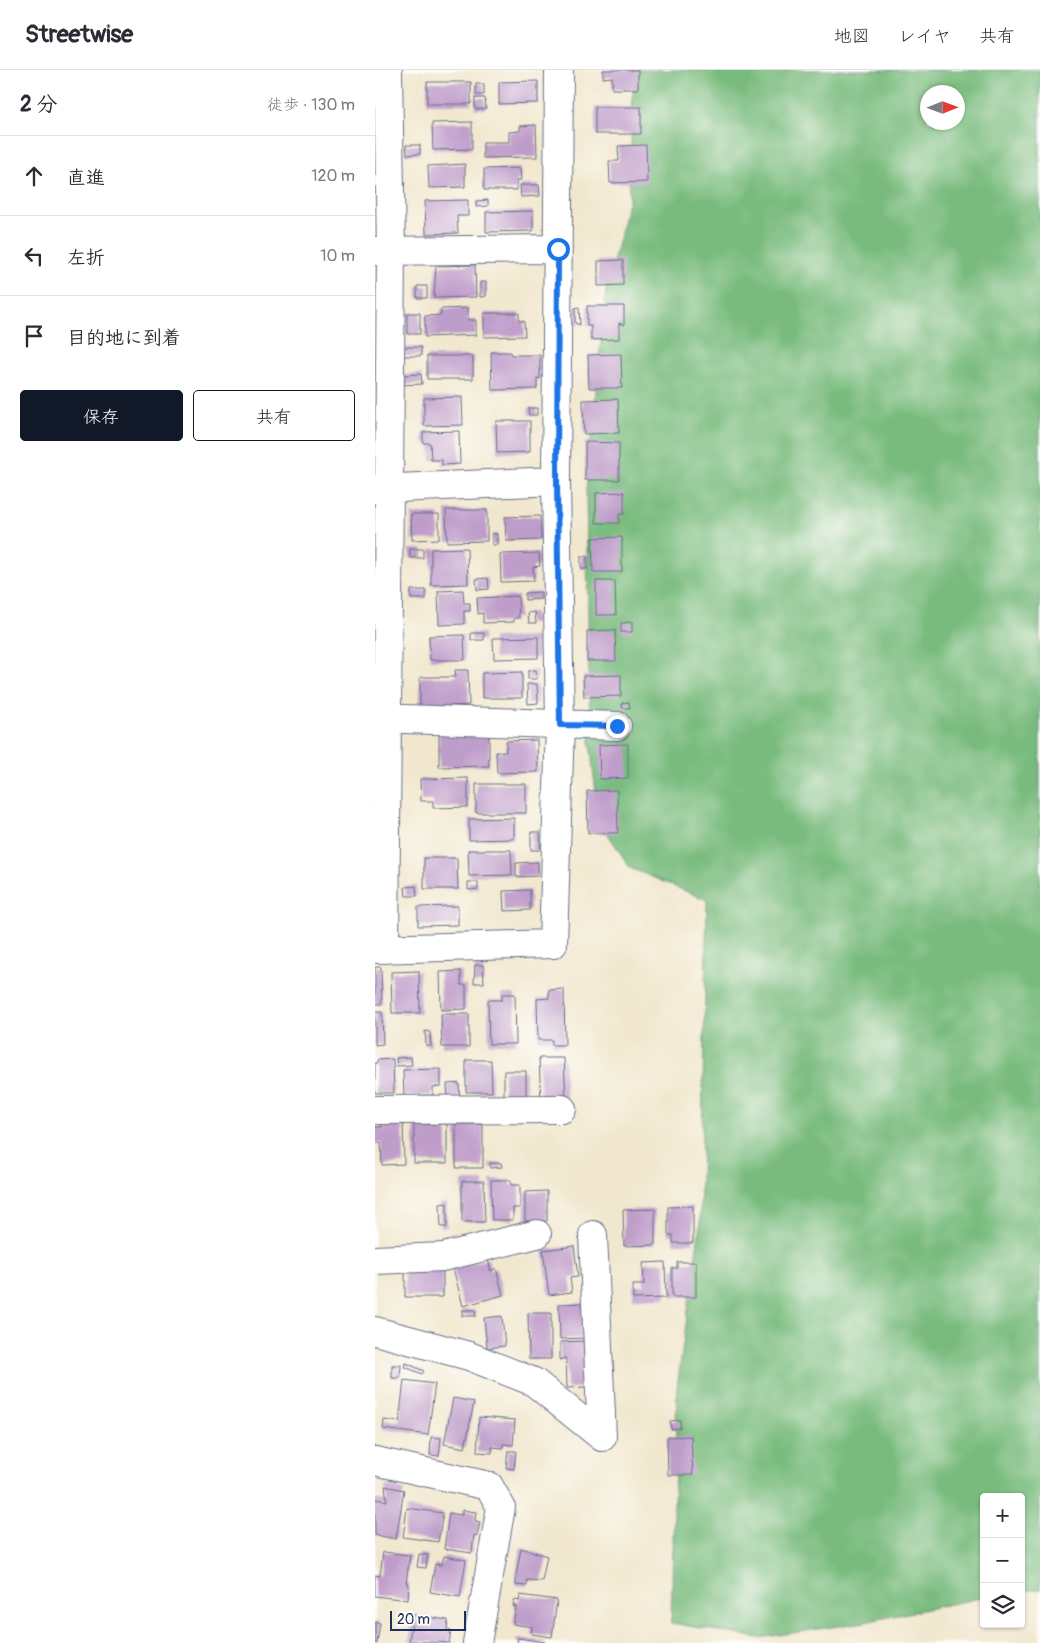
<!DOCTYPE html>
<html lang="ja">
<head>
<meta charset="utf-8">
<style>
  :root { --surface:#fff; --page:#f7f7f7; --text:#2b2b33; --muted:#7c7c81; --line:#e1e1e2; --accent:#111827 }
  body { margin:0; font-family:Pangolin,"Klee One",sans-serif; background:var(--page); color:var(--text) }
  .controls { position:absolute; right:15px; bottom:15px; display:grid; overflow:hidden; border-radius:5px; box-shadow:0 1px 4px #0004 }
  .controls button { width:45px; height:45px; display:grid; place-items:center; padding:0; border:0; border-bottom:1px solid var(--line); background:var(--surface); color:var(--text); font:25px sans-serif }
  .compass { position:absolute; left:545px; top:15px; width:45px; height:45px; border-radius:50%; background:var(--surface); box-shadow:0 1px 4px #0004; rotate:89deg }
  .scale { position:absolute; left:15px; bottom:12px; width:76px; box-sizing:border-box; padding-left:5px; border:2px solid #1b2f5e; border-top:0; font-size:14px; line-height:18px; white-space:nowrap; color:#1b2f5e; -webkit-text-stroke:4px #fdfcf7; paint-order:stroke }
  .stop { position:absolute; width:15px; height:15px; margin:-11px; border:4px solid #1a73e8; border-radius:50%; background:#fff }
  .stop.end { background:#1a73e8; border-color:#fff; box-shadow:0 1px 5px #0008 }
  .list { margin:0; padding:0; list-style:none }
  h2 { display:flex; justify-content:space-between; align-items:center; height:65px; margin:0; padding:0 20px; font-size:21px }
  h2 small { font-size:16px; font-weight:400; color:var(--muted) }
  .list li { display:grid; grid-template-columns:32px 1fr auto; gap:15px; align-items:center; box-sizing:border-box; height:80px; padding:0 20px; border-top:1px solid var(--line) }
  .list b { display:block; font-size:19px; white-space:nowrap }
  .list em { font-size:16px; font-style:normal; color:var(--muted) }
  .actions { display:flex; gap:10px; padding:15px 20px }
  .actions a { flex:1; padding:11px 0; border:1px solid var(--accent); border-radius:5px; text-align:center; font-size:18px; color:var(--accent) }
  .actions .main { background:var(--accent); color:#fff }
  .icon { flex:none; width:28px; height:28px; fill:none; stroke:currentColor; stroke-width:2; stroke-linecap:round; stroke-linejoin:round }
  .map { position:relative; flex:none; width:665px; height:1573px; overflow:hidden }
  header { display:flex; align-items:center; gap:30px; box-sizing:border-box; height:70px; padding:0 25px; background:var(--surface); border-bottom:1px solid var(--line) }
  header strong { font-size:24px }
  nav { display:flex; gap:28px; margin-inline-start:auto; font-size:18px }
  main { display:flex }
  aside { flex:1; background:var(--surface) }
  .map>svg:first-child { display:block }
  .forest { fill:#78bb7d; stroke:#4a756e; fill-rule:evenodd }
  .building { fill:#bf9dcb }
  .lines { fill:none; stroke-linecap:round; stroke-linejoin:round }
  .minor-casing { stroke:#666f85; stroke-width:30 }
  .minor { stroke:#fff; stroke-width:28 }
  .route { stroke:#1a73e8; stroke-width:6 }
</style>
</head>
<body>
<header>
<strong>Streetwise</strong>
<nav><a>地図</a><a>レイヤ</a><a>共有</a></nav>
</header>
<main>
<aside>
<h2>2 分<small>徒歩 · 130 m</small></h2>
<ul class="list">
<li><svg class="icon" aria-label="ahead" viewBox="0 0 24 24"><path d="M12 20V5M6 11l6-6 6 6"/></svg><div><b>直進</b></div><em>120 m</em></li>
<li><svg class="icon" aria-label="left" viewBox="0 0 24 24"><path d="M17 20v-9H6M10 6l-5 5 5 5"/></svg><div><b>左折</b></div><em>10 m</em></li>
<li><svg class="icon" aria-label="arrive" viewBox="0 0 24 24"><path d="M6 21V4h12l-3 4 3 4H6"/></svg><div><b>目的地に到着</b></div></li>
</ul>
<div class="actions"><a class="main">保存</a><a>共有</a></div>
</aside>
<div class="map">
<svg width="665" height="1573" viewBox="0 0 665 1573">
  <rect width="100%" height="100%" fill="#fdfcf7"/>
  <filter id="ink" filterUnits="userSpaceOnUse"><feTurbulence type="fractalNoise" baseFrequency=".02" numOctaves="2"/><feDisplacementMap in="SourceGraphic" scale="10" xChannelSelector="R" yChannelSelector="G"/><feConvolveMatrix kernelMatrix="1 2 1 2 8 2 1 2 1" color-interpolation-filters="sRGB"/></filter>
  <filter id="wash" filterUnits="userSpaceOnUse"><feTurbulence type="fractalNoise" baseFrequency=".0096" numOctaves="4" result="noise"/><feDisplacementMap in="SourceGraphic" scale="20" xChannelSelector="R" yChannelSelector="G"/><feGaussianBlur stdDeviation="1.12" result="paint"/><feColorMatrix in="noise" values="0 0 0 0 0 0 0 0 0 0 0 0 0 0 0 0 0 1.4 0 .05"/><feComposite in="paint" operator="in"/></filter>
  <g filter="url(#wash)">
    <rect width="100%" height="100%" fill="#f1e7ce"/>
    <path class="forest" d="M259,0H665V1519L646,1521V1427H609V1527L490,1552L384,1568L296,1553L302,1317L325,1155L332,830L255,798L224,750L215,673L211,420L231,220L254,129ZM552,22H582V52H552Z"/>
    <g id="blocks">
      <path class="building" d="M228,0H263V19H237V7L228,8Z
        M163,11V33L124,34V12Z
        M52,12H96V34H52Z
        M101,14H109V25H101Z
        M100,28H110L111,39H100Z
        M220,37H266V64H220Z
        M97,52V79L58,80L57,53Z
        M161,55L162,87L108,88V72H134V62L145,61V56Z
        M31,75H45V84L32,85Z
        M271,75L272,112L235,113L234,91H244L243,76Z
        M90,94V117L54,118L53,96Z
        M145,98L146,110H142V120H109V99Z
        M145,115H164L165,126L146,127Z
        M93,130V146H82L83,163L51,164L50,131Z
        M113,130V136L101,137V131Z
        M158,141V161L111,162V142Z
        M248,190V215L223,216V191Z
        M100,195L101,227L59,228L61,196Z
        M105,212H111V226L105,227Z
        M42,216H52V228H42Z
        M212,236H249V255L244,253V269L216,270V256H212Z
        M204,237L205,255L200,253V238Z
        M93,238V250H101V265L50,267V246L66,245V239Z
        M32,243H45V264H32Z
        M109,243H144V251H149L150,266L109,267Z
        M29,277H46V286H29Z
        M116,282H136V285H165V309L162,308V319L117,320Z
        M246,284L247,318H214L213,285Z
        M52,286H98V309H52Z
        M46,304L47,314L27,315V305Z
        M87,327L88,355L49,356V328Z
        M243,329L244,363L209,364L208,330Z
        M153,338H162V345H154Z
        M121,351H155V382L122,383Z
        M84,361L85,394L67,395V390H56L55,373H48V362Z
        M210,372L244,373V410H210Z
        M249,422V444H244V453H221V423Z
        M71,440H112V471L72,472Z
        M36,444H64V469L37,470Z
        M165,446L166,470L131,471L130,447Z
        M117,464H122V475H117Z
        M247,467V502H218L217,468Z
        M92,478L93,514L56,515V479Z
        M35,479H48V488H35Z
        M164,483L165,496L158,497L159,511L126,512L125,484Z
        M206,486H212V499H206Z
        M113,508L114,519L102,520L101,509Z
        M221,511H240L241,545H221Z
        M36,520H51V529H36Z
        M88,520L89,533H95V541H89V554L64,555L63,521Z
        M166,522V529L150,530V523Z
        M143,526L144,548H139V552L108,553V543L103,544L102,528Z
        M160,542L161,553H154L153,543Z
        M257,552V562H246V553Z
        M240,560L241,591H212V561Z
        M96,563H109V570H96Z
        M89,565L90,590H55L54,566Z
        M163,567V588L119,589L118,568Z
        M80,600H93L94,635L45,637V607H81Z
        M161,600L162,609H153V601Z
        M147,602V628H107V603Z
        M246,605V626L209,627L208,606Z
        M152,614H162L163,633L153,634Z
        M254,632L255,638H247V633Z
        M64,663H114V696L64,697Z
        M162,670L163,702L122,703L121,682H131V671Z
        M253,674V708L225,709L224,675Z
        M93,708V737L58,738V731H46L45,709Z
        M101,714H151V743H101Z
        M242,720L243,763H213L212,721Z
        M139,748V769L94,770V749Z
        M156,762H165V780H156Z
        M93,780H136L137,805L94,806Z
        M49,788H82L83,819H49Z
        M163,792V806L141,807V793Z
        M93,812H103V819L93,820Z
        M41,816L42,826H31L30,817Z
        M155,820V840L129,841L128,821Z
        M83,836V855L43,856V837Z
        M100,895H108L109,913H99Z
        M0,897H6L7,934H0Z
        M44,901L45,943H17L16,902Z
        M86,901V915H91V939L66,940L65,902Z
        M189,919L190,975H177V970H163L162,929L174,928V920Z
        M127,924H140L141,974H114L113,930H127Z
        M0,942H7L8,974L0,975Z
        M66,944H94V977H67Z
        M50,961L55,962L56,976H51Z
        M36,987L37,995L22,996L21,988Z
        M164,988H189L191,1030L166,1031Z
        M18,989L19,1023H0V993H2V990Z
        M91,990H116L117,1022H91Z
        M66,999V1016L58,1017V1025L29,1026L28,1000Z
        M129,1001H151V1029L129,1030Z
        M84,1013L85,1030L73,1031L72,1014Z
        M6,1051H28L29,1094L7,1095L6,1073H0V1057H7Z
        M39,1054H72V1093H39Z
        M81,1054H108V1098H81Z
        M115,1093H126L127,1097L115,1098Z
        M116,1110H136V1115H145V1138H138V1150H117Z
        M87,1111H109L110,1152H87Z
        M172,1121V1151H150V1122Z
        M72,1133V1157H66L65,1134Z
        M318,1136V1173H298V1165H293V1137Z
        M280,1139V1175L249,1176L248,1140Z
        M199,1176L203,1207L195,1208L197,1222L174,1225L168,1180Z
        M113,1189L116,1201L121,1198L128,1225L88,1236L78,1198Z
        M290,1192L291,1228L258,1229V1215H269L268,1193Z
        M302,1192H321V1227H297V1198H302Z
        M30,1198H68V1227H30Z
        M208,1233L209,1268L185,1269L184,1234Z
        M87,1240H100L101,1246H87Z
        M153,1243H176V1289H154Z
        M127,1246L130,1276L112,1278L109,1248Z
        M210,1271L212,1317L192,1318L191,1288L185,1290V1272Z
        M31,1293L49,1301L47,1304L30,1297Z
        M17,1295H26L25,1308H17Z
        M29,1310L60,1314L53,1365L8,1359L9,1350L24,1352Z
        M78,1328L99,1332L90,1378L69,1374Z
        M104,1347L140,1350L138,1375L128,1374V1378L117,1377V1383L102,1382Z
        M305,1350V1358L296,1359L295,1351Z
        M316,1366L318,1405H293L292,1367Z
        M56,1367L66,1368L64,1386L55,1385Z
        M133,1381H141L139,1399L131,1398Z
        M10,1416L29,1420L21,1469L0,1465V1429L12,1431Z
        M32,1438L68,1443L63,1472L28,1467Z
        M87,1440L101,1442L100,1451L105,1452L102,1466L99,1465L97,1483L69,1479L74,1443L87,1445Z
        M146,1478L172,1486L167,1511L152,1510V1516L141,1515V1505Z
        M8,1482L35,1485L31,1513H34L33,1530L0,1526V1505L5,1506Z
        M44,1484L53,1485L51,1498L42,1497Z
        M69,1486L91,1490L85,1527L55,1522L60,1494L67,1495Z
        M145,1525L182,1530L177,1567L156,1564L157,1557L138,1554L141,1537L138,1536L139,1530L144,1531Z
        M38,1545L73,1550L72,1560L76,1561L74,1573L34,1571Z
        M0,1552L5,1553L2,1573H0Z
        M143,1568L170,1572V1573H142Z"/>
    </g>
  </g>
  <g filter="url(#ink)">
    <use href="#blocks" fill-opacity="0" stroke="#666f85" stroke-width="1"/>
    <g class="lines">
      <defs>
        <path id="minor" d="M0,181L183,179
          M0,419L181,411
          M0,648L242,656
          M0,879L178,874L185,655L181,411L184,0
          M10,879L16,181L13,0
          M0,1040L187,1039
          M218,1165L227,1367
          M0,1190L68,1187L162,1164
          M0,1261L94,1286L159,1312L227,1367
          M0,1391L114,1416L126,1437L102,1573"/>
      </defs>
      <use href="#minor" class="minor-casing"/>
      <use href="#minor" class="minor"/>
    </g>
  </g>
  <g class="lines" filter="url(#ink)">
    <path class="route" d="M183,179L182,411L185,655L242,656"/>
  </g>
</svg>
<div class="controls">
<button>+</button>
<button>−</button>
<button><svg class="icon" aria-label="layers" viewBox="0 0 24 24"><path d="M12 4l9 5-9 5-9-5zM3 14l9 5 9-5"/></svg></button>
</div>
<svg class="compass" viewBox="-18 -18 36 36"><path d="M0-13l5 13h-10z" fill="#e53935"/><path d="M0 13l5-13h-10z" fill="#7c7c81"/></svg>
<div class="scale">20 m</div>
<div class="stop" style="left:183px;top:179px"></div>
<div class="stop end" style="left:242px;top:656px"></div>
</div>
</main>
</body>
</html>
